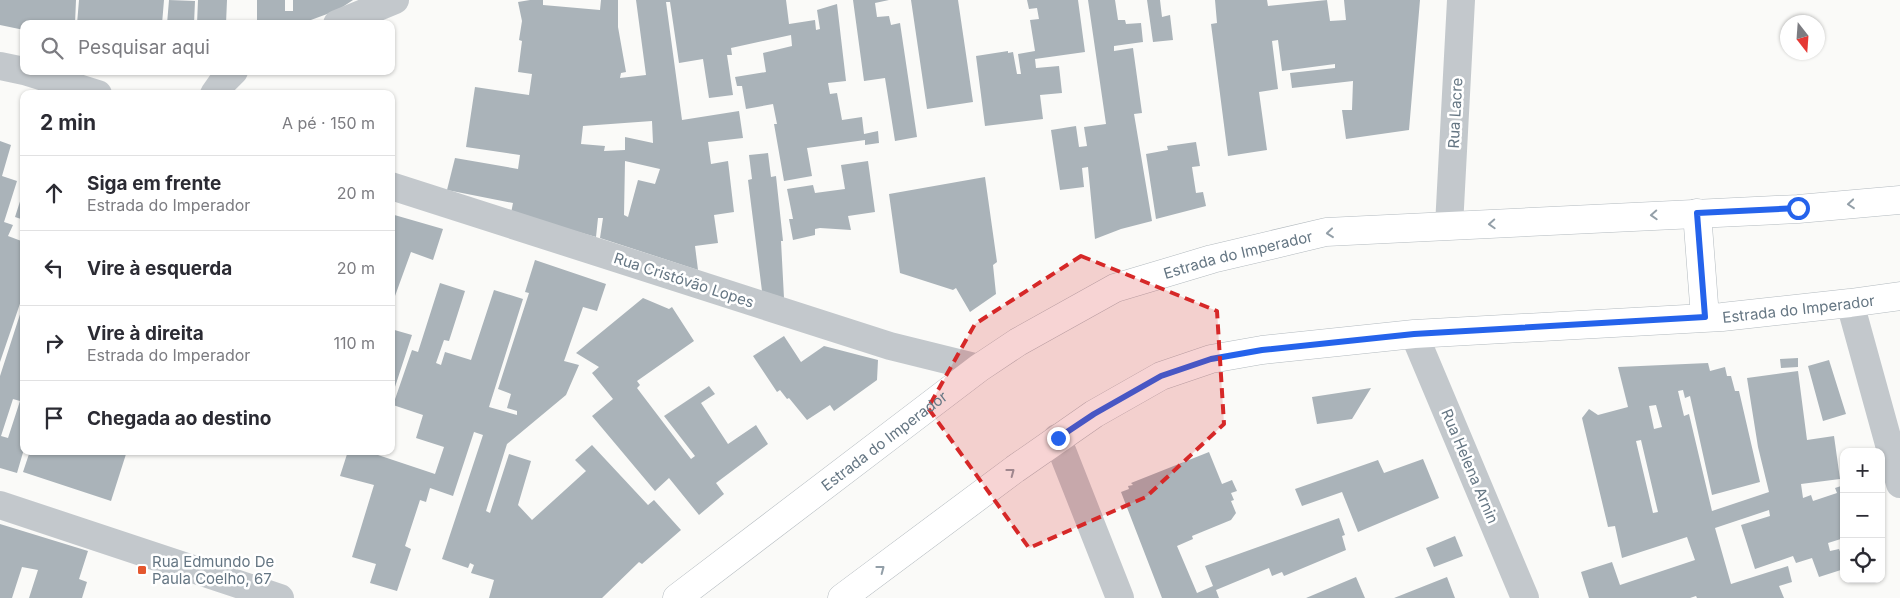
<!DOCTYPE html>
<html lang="pt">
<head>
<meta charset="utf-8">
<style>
  :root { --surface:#fff; --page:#f2f2f3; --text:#2b2b33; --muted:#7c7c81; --line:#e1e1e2 }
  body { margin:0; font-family:Inter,sans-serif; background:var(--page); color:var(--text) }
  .controls { position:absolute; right:15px; bottom:15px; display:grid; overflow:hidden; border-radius:10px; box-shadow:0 1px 4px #0004 }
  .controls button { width:45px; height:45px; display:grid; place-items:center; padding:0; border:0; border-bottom:1px solid var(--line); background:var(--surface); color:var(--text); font:25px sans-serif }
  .compass { position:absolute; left:1780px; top:15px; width:45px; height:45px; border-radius:50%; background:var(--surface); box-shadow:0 1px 4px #0004; rotate:163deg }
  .stop { position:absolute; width:15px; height:15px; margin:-11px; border:4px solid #2563eb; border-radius:50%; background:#fff }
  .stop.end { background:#2563eb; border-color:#fff; box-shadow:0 1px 5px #0008 }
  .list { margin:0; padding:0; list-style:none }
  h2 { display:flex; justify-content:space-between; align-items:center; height:65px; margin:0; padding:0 20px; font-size:21px }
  h2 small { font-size:16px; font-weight:400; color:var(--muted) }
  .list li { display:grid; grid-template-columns:32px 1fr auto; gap:15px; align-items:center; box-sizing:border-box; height:75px; padding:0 20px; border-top:1px solid var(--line) }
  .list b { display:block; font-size:19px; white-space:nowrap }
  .list p { margin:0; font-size:16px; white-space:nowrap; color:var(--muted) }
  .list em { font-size:16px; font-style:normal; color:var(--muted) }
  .icon { flex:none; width:28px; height:28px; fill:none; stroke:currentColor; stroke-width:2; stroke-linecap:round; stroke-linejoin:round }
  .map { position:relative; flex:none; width:1900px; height:598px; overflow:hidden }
  .search { position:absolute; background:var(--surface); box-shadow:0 1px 4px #0004; left:20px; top:20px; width:375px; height:55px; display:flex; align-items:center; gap:12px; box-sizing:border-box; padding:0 18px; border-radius:10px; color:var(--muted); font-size:19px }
  .panel { position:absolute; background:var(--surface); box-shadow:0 1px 4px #0004; left:20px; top:90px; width:375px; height:365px; border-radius:10px }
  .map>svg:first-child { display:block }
  .building { fill:#aab3b9; fill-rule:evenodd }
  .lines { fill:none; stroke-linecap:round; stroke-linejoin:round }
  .secondary-casing { stroke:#b3babf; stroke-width:29 }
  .street { stroke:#c3c8cc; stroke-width:28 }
  .secondary { stroke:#fff; stroke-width:28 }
  .oneway { stroke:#939fa8 }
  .route { stroke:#2563eb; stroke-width:6 }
  .marked { fill:#d62828; fill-opacity:0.2; stroke:#d62828; stroke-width:4; stroke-dasharray:10 6; stroke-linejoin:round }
  .poi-dot { fill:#e4572e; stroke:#fff; stroke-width:2 }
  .labels { text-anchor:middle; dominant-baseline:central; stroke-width:5; stroke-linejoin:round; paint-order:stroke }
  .street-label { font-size:15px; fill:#657683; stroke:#fff }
  .poi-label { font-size:15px; fill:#657683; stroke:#fff; text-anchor:start }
</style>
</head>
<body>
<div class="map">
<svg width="1900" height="598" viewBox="0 0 1900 598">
  <rect width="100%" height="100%" fill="#fafaf8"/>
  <path class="building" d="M0,0H76L75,24H24V30L0,25Z
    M79,0H164L162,24H77Z
    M169,0L195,1L194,24H167Z
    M198,0H227L226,24H197Z
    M257,0H285V11H293V0H353L338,10L300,24H257Z
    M530,0H543V5L600,10L601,0H618V27L626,72L621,73L620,78L646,75L636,0H786L789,24L815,20L816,30L820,29L817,10L837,4L846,81L828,83L830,94L837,93L842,120L862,117L864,134L878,131L879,143L865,145V140L807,148L812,176L784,181L774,124H777L773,104L746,109L742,86H737L735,77L766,72L763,53L792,46L791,35L731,48L732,55H727L733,95L709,98L703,59L679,63L670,2H666L682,120L739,111L743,138L708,142L711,164L728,161L734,212L714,215L718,243L695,246L698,270L600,238L603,218H598L596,237L511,213L513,203L447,190L455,158L518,169L520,155L466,147L475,87L529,95L532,74L518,72L522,41L519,40L522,21L518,2ZM652,121L653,143L625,137V150L604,151L605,146L581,144L583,126ZM625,161L660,169L655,184L638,180L628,217L624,215Z
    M853,0H889L875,3L877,17L889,16L891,25L900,23L917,137L895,141L885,78L864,81Z
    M911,0H958L973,102L927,109Z
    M1027,0H1078L1085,52L1035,59L1036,68L1059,66L1062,93L1040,95L1043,119L985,126L976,56L1008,51V53L1013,52L1017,74H1021L1018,54L1035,51L1030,20L1039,19L1037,8L1029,9Z
    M1088,0H1115L1118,20H1125L1126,24L1141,23L1143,42L1114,46V51L1133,48L1142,113L1134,114L1152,221L1121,229L1095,239L1088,167L1082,168L1084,187L1060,190L1051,130L1076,126L1079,147L1087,146L1084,127L1106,124Z
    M1147,0H1160L1162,17L1170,15L1173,40L1153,42Z
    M1215,0H1267L1268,6L1327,0L1330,21L1346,20L1344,0H1420L1409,130L1346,139L1342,110H1352L1353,81L1292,88L1290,73L1335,68V64L1282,71L1278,40L1272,41L1278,89L1259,92L1267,150L1228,156L1211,24L1217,23Z
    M0,141L11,145L2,176L17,181L4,222L13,225L8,236L24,242V292L0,362Z
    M1196,142L1200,166L1192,167L1196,193L1203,192L1206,206L1156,219L1146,154L1168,150L1167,146Z
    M768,153L771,177L776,176L783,241H781L784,298L762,291L748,180L752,179L749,155Z
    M868,161L875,212L848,216L851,230L820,228L815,229V235L793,240L789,219H793L787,189L813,185L815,193L845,189L841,165Z
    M985,177L997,262L993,265L996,294L970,312L956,288L953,290L900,273L889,194Z
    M23,192H24V220L15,217Z
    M391,214L443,229L433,260L411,252L395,296L391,295Z
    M535,260L606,284L597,311L583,307L564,361L579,365L566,395L507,444L486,511L490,513L509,454L531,461L518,505L532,520L586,471L575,460L592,445L648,505L654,500L681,530L642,564L639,562L602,598H489L494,580L471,573L474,565L470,563L468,568L442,559L483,435L474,432L453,496L430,488L426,502L420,500L405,546L411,549L397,591L370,583L376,564L352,557L374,485L340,476L348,451H379L378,455L435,474L444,447L416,438L423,415L393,405L412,350L418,352L440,283L465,291L449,341L444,340L436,363L441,365L445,352L471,360L494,290L523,299L489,407L517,415V411L507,408L511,394L498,389L529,293L525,292Z
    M643,298L669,309L672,307L694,341L637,381L640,385L637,388L691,459L695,456L664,416L709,386L715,394L701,403L728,444L756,425L768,444L716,483L724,494L699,515L669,478L655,491L592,416L613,399L592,373L599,367L576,353Z
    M24,302V449L17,473L0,468V376ZM13,399L20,401L8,438L1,436Z
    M391,329L412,335L392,396H391Z
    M784,336L801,362L824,346L878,360L877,380L834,411L830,405L807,420L789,398L787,399L780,390L777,392L753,356Z
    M1798,358V367L1781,368L1780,359Z
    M1829,360L1846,414L1823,421L1808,366Z
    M1708,363L1710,371L1725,367L1727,376H1731L1735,391H1739L1760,482L1712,495L1690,396L1685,398L1683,390L1678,391L1684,416L1689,414L1712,511L1769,492L1758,447L1747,378L1798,371L1807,440L1834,436L1840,479L1801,484L1803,498L1811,495L1813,501L1837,493L1835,488L1844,485V538L1828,543L1830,551L1839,549L1844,562V569L1819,577L1812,558L1796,563L1793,556L1755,569L1741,525L1770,516L1769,510L1715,528L1731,584L1788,566L1792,582L1779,586L1784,598H1697L1696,596L1690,598H1589L1581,572L1612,562L1620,585L1695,560L1687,537L1622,558L1615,526L1608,527L1582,418L1589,409L1598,415L1628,407L1618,367ZM1656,405L1662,427L1654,429L1649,406ZM1641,440L1658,512L1653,513L1636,441Z
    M1371,388L1352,419L1317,424L1312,397Z
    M30,451H127L111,501L23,472Z
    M1209,452L1222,484L1232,480L1237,491L1231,493L1234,500L1231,501L1236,513L1231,520L1192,536L1193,539L1177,546L1197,593L1213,586L1205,566L1339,518L1345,535L1342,536L1346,550L1284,576L1282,572L1272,576L1269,568L1216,590L1219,598H1162L1121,492L1129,489L1128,486L1133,485L1131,483Z
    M1423,459L1439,498L1358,532L1342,492L1302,506L1295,489L1378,460L1384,473Z
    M0,524L88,551L79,579L87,582L82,598H29L38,570L22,567L12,598H0Z
    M1455,536L1463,556L1434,567L1426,548Z
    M1356,577L1365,598H1306Z
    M1447,577L1455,598H1394Z"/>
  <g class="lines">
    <defs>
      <g id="secondary">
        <path d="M1697,213L1705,317"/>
        <path id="s1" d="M677,598L979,368L1018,342L1115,288L1212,259L1326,232L1798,209L1900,200"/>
        <path id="s2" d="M842,598L1015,469L1094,414L1161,376L1211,359L1262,350L1414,334L1722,317L1850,303L1900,296"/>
      </g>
    </defs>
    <use href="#secondary" class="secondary-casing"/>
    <path class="street" d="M337,24L395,0
      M0,66L24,71
      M24,71L98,94
      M214,94L221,84L234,71
      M391,186L890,346L979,368
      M1449,226L1461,0
      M1850,303L1900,484
      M1414,334L1525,598
      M1057,438L1120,598
      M0,505L280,598"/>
    <use href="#secondary" class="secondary"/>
  </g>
  <defs><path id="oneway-chevron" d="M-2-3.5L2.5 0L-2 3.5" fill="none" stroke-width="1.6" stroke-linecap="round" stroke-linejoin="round" transform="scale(1.25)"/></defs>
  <g class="oneway">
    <use href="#oneway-chevron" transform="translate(1851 204) rotate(175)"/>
    <use href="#oneway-chevron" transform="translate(1654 215) rotate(177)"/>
    <use href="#oneway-chevron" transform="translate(1492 224) rotate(177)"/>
    <use href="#oneway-chevron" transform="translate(1330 233) rotate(174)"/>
    <use href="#oneway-chevron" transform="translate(1011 472) rotate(-37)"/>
    <use href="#oneway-chevron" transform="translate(881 569) rotate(-37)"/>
  </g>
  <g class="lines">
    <path class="route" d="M1058,438L1094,414L1161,376L1211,359L1262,350L1414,334L1705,317L1697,213L1798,208"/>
  </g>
  <path class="marked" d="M1081,256L1217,311L1224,424L1146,497L1029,548L928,408L975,324Z"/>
  <rect class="poi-dot" x="137" y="565" width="10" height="10" rx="2.5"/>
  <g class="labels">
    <g class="street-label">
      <text transform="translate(1455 113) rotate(-87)">Rua Lacre</text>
      <text stroke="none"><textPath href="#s1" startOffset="665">Estrada do Imperador</textPath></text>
      <text transform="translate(684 280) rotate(18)">Rua Cristóvão Lopes</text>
      <text stroke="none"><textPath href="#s2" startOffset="1032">Estrada do Imperador</textPath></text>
      <text stroke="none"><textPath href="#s1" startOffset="260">Estrada do Imperador</textPath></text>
      <text transform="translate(1470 466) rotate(67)">Rua Helena Arnin</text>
    </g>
    <g class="poi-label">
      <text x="152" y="561">Rua Edmundo De<tspan x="152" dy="17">Paula Coelho, 67</tspan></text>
    </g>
  </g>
</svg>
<div class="controls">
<button>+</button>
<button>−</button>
<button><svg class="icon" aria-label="locate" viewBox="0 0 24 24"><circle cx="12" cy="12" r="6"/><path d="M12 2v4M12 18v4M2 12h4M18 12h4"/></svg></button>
</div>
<svg class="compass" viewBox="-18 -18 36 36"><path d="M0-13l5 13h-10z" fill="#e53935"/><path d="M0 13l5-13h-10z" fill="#7c7c81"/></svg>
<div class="stop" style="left:1798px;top:208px"></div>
<div class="stop end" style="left:1058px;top:438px"></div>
<div class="search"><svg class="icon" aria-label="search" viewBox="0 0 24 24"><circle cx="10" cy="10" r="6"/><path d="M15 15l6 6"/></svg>Pesquisar aqui</div>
<section class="panel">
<h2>2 min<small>A pé · 150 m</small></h2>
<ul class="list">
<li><svg class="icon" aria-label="ahead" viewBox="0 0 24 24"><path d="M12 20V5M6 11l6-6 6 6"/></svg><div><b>Siga em frente</b><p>Estrada do Imperador</p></div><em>20 m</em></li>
<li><svg class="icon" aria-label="left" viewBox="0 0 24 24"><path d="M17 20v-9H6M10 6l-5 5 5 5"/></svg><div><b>Vire à esquerda</b></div><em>20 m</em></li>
<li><svg class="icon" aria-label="right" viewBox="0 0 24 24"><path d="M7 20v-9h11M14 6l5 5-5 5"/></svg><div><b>Vire à direita</b><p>Estrada do Imperador</p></div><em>110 m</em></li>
<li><svg class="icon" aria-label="arrive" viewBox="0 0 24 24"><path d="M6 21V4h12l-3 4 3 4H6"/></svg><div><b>Chegada ao destino</b></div></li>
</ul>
</section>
</div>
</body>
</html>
